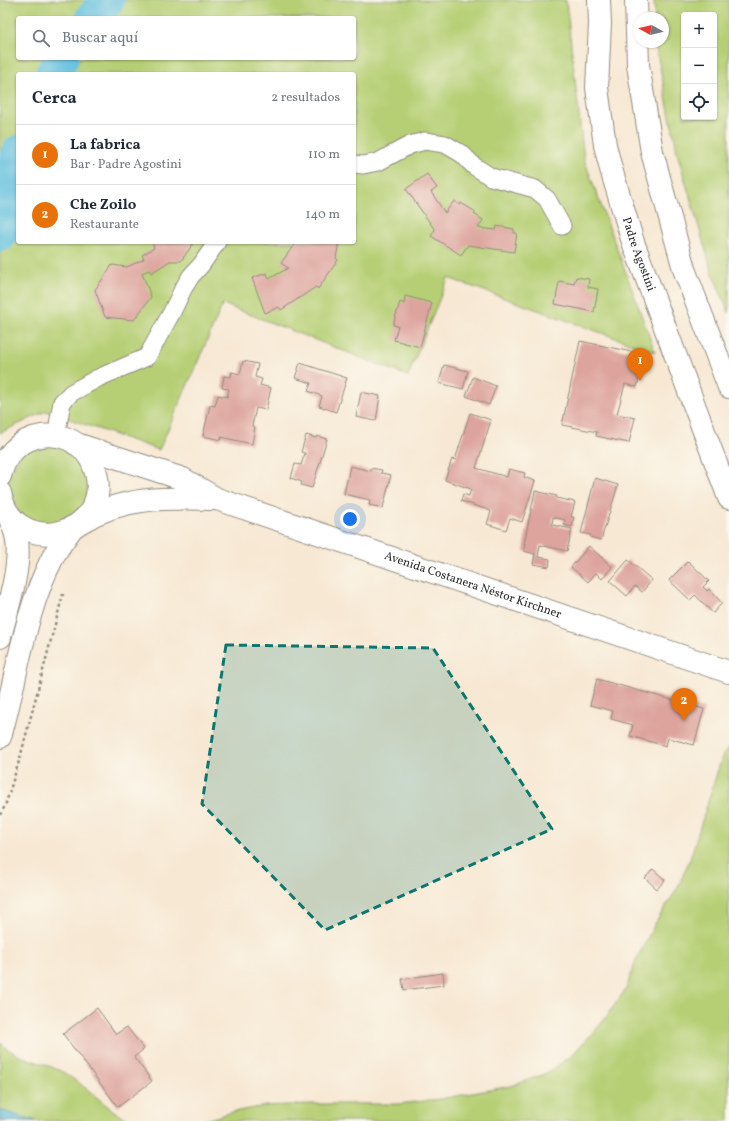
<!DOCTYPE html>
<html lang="es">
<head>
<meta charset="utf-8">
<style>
  :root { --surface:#fff; --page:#f6f6f7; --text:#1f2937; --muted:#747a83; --line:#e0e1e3; --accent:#1f6fb2 }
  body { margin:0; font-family:Vollkorn,serif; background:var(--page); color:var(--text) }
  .controls { position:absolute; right:12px; top:12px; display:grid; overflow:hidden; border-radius:4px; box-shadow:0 1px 3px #0004 }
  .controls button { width:36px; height:36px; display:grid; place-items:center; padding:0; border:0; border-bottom:1px solid var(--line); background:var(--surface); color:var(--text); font:20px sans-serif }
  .compass { position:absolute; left:633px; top:12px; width:36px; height:36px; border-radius:50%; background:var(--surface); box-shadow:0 1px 3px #0004; rotate:278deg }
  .you { position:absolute; left:350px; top:519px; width:14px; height:14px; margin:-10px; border:3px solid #fff; border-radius:50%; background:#1a73e8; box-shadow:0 0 0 6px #1a73e833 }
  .badge { display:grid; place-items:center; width:26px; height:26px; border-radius:50%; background:var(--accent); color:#fff; font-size:13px; font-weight:700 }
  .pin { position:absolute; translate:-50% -33px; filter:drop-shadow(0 1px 2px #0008) }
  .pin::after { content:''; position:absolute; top:21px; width:14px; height:12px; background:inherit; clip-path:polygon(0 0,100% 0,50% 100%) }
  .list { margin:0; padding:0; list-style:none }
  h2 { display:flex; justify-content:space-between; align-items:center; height:52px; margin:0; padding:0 16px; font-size:17px }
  h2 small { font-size:13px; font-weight:400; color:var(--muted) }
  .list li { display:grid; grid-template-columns:26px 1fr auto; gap:12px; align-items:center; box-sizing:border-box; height:60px; padding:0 16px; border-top:1px solid var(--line) }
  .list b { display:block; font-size:15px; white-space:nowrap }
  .list p { margin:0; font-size:13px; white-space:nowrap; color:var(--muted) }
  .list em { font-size:13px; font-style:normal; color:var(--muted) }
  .icon { flex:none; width:22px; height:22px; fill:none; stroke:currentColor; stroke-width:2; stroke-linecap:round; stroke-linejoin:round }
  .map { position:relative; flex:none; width:729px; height:1121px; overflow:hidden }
  .search { position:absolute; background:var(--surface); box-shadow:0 1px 3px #0004; left:16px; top:16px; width:340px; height:44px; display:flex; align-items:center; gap:10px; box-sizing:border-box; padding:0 14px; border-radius:4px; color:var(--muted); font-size:15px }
  .panel { position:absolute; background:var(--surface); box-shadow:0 1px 3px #0004; left:16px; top:72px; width:340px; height:172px; border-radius:4px }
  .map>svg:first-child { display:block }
  .green { fill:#b6cf74; stroke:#707d50; fill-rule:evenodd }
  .water { fill:#60c0df; stroke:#467685 }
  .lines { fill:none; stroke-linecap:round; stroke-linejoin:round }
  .river { stroke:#60c0df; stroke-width:34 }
  .building { fill:#dda49d }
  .street-casing { stroke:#918a7f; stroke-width:19 }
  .secondary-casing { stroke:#918a7f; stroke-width:24 }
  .path { stroke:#918a7f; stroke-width:2.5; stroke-dasharray:3 3; stroke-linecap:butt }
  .street { stroke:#fff; stroke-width:17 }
  .secondary { stroke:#fff; stroke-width:22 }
  .marked { fill:#0f766e; fill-opacity:0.2; stroke:#0f766e; stroke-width:3; stroke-dasharray:8 5; stroke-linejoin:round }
  .labels { text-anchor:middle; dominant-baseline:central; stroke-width:4; stroke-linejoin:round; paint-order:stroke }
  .street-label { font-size:12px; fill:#2b2b2b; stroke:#fbf7ec }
</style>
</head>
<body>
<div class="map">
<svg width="729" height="1121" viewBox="0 0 729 1121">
  <rect width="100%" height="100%" fill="#fbf7ec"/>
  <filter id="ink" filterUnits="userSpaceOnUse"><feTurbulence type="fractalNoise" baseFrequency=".025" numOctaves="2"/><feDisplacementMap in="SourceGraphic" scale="8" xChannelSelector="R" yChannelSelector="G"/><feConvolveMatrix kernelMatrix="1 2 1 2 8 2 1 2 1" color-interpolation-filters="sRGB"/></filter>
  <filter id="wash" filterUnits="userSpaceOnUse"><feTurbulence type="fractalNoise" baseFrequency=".012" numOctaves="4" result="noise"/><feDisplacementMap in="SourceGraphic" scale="16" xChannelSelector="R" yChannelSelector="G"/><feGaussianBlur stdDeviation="0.9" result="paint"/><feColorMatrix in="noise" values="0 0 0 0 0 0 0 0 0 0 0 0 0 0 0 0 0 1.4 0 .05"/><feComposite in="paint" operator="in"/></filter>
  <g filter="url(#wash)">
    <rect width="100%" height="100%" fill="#f7e8d3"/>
    <path class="green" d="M0,0H566L584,159L655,352L448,278L408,376L223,304L159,450L46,411L0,433ZM18,18H354V58H18ZM18,74H354V242H18Z
      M654,0H729V313L712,272L678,156L656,48V42H663V18H655ZM684,15H714V117H684Z
      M59,444L81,459L89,484L84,505L61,524L30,523L8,500L6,480L24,449Z
      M729,746V1121H202L233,1112L266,1106L311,1104H399L440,1099L511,1086L545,1074L571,1056L601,1024L626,989L636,960L656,922L677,889L690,859L722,757Z
      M0,1043C19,1061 45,1061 66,1074C78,1082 90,1091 100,1100C113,1110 118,1116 134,1121H0Z"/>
    <path class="water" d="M0,1110L36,1121H0Z"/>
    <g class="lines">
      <path class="river" d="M92,18L108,0
        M52,74L62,58
        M0,235L8,187L18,152"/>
    </g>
    <g id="blocks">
      <path class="building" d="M427,174L437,188L431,192L445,213L454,201L460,205L461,203L476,212L474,214L483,220L478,228L496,230L497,226L514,229V233H517L514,252L468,245L461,255L431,236L435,230L406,189Z
        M152,242H192L193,244L181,261H170L151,273L149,270L142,273L151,297L134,320L105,317L95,290L112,265L127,267L144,259L142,255L154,248Z
        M296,242H339L336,258L338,260L318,289L316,287L281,310L279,307L265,313L252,278L267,273L269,279L288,268L281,263Z
        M576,277L589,279L588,287L598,289L594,312L555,304L559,281L574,284Z
        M405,296L432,303L420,347L394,340L398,326L393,325L400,302L404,304Z
        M580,341L632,352L630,359L643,362L637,387L625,384L617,414L635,418L629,443L596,436L597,432L562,425Z
        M243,361L258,364L255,377L262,379L260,385L271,388L266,410L256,408L252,426L255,427L252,444L221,437V440L203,436L210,405L215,406L218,395L227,397L229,389L222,388L224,376L231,377L232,372L240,374Z
        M300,363L347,378L336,412L319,406L322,396L308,391L311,383L295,378Z
        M444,365L468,371L463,389L439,383Z
        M473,377L496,386L489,405L466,396Z
        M361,392L380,396L376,421L356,417Z
        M470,413L491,420L476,468L507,477L509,469L525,473L524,477L535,481L522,522L510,518L506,530L487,524L491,511L461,501L463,494L469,496L471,489L445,480L452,459L455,460Z
        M306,435L316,438L317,436L327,439L312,488L301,485L302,482L291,478L295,464L301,465L305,453L301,452Z
        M350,466L371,471V468L382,470L381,473L391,475L383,508L369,505L370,500L344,494Z
        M595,478L618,485L601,540L590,537L591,535L581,533Z
        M535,491L557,496L556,498L575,502L571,517H574L572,527L564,525L565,520L553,517L552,525L572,529L567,551L540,545L538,557L550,559L549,567L533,564L535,554L524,551L525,544H524Z
        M589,546L612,567L602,579L596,573L588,582L571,567Z
        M628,560L652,580L642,592L635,586L627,596L610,581Z
        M688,561L709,581L703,587L707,591L709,589L722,603L713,613L695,595L690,600L669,580Z
        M597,679L704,709L694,745L668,738L666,746L630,736L633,725L611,719L613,711L590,705Z
        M653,869L665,880L657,889L645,878Z
        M443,973L444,985L404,990L402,979Z
        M97,1008L116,1034L127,1027L144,1049L134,1057L152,1081L118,1107L63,1034Z"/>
    </g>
  </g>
  <g filter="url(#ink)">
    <use href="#blocks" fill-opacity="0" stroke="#918a7f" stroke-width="1"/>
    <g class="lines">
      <defs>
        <path id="street" d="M354,164L363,165L378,162L410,145L425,141L445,144L462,154L474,166L491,177L535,189L547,199L562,226
          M56,436L62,402L71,393L98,378L147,357L172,312L183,289L191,276L201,265L217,242"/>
        <g id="secondary">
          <path id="s1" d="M599,0L600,23L597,88L605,145L611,169L633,242L729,498"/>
          <path d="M636,0L638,65L652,152L684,269L729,387"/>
          <path id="s2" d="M76,444L183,479L217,499L729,672"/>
          <path d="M0,476C2,469 4,462 8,457C21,438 46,430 68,439C82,445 92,458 96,473C112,536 14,561 0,493"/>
          <path d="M83,521C123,496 169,498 214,499"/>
          <path d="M0,637C7,609 21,569 17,540C16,531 11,522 8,514"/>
          <path d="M0,737C17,678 24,613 52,559C57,548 65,538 72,528"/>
        </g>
      </defs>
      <use href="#street" class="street-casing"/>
      <use href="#secondary" class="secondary-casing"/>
      <path class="path" d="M0,815L5,806L20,758L63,594"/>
      <use href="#street" class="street"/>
      <use href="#secondary" class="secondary"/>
    </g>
  </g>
  <path class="marked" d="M226,645L433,648L552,829L325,930L202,804Z"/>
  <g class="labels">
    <g class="street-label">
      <text stroke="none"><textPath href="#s1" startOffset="260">Padre Agostini</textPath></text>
      <text stroke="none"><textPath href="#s2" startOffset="422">Avenida Costanera Néstor Kirchner</textPath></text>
    </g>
  </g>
</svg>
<div class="controls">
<button>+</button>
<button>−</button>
<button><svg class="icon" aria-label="locate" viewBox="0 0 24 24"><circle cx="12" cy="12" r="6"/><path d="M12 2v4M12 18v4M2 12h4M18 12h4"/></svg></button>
</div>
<svg class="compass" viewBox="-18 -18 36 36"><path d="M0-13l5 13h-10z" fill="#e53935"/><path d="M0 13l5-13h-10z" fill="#747a83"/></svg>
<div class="you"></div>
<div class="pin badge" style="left:640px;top:381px;background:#e8710a">1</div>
<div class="pin badge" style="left:684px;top:721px;background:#e8710a">2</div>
<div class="search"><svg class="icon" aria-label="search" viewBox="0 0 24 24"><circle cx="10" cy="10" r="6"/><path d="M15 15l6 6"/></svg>Buscar aquí</div>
<section class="panel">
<h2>Cerca<small>2 resultados</small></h2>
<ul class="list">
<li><span class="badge" style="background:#e8710a">1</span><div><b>La fabrica</b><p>Bar · Padre Agostini</p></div><em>110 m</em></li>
<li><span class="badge" style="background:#e8710a">2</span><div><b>Che Zoilo</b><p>Restaurante</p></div><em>140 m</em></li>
</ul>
</section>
</div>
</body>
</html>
